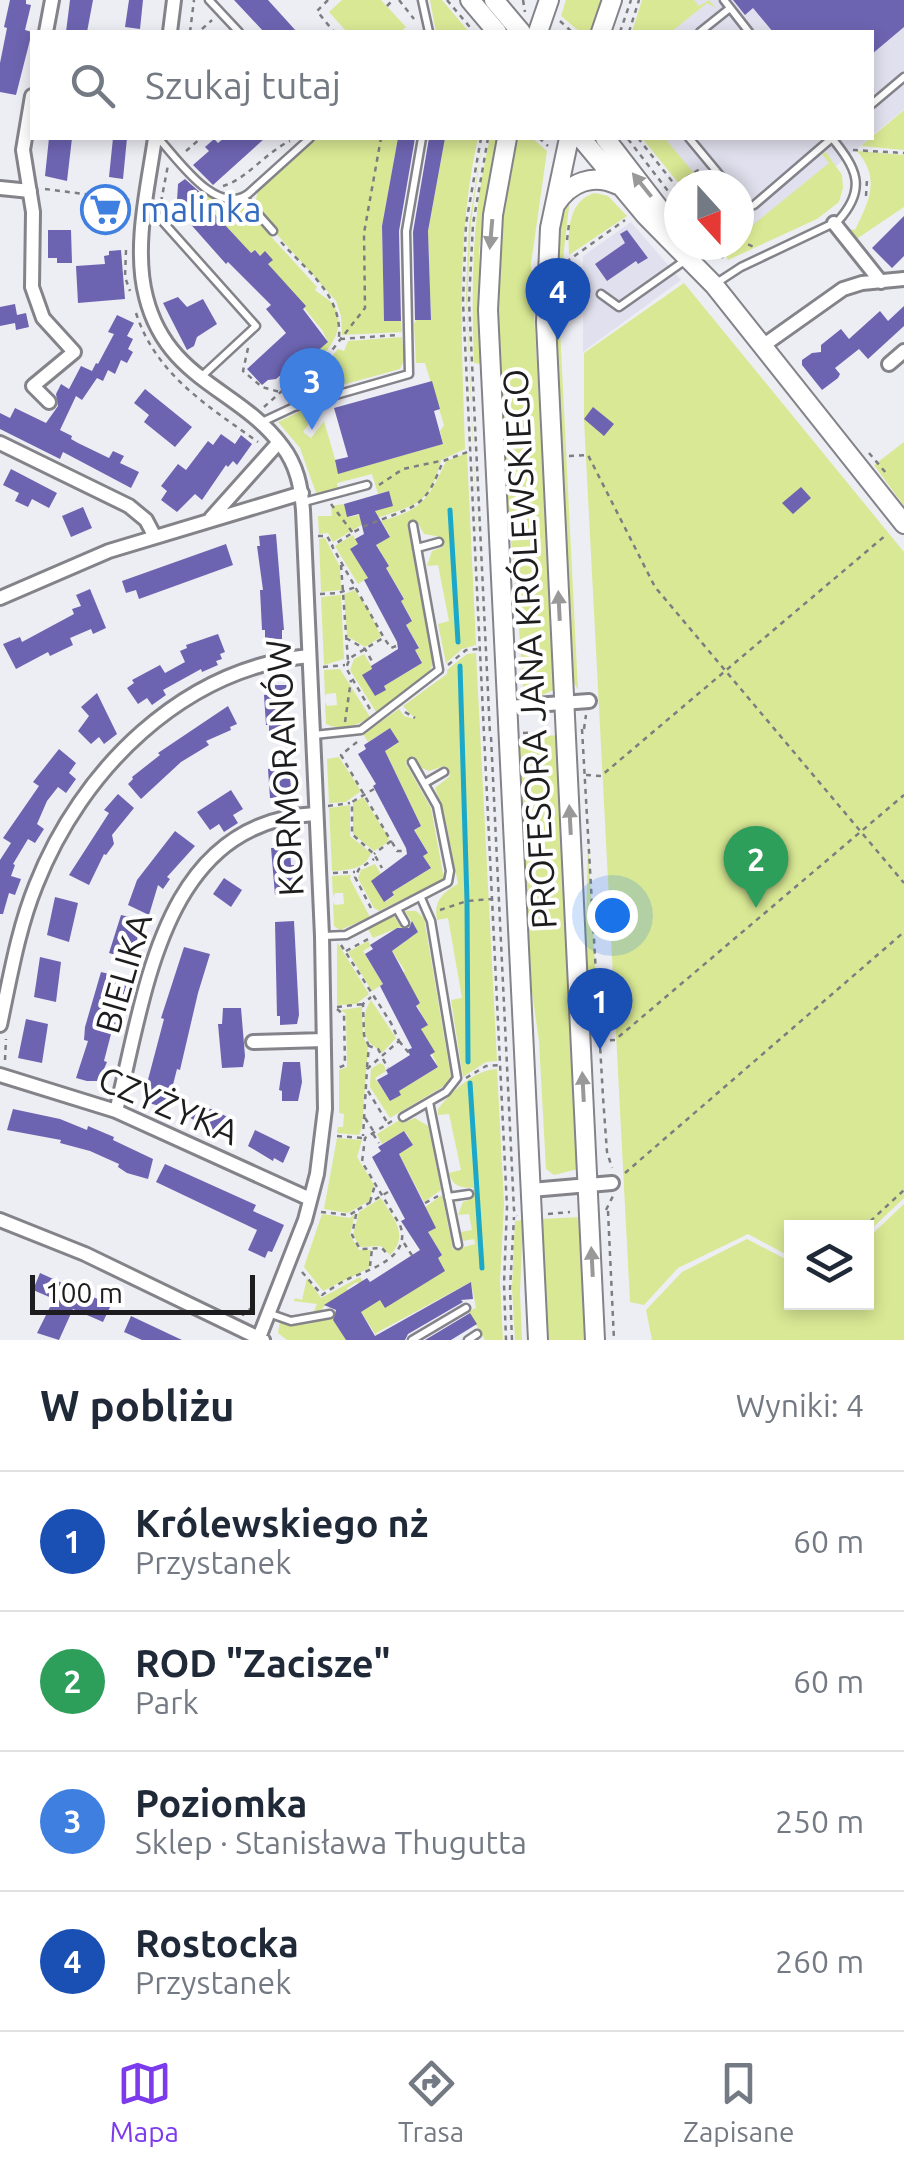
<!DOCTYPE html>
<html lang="pl">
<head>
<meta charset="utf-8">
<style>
  :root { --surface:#fff; --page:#f2f2f3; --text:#1f2937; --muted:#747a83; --line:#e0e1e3; --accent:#7c3aed }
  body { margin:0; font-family:Ubuntu,sans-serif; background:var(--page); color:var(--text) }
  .controls { position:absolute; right:30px; bottom:30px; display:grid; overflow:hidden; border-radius:0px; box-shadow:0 5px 15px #0003 }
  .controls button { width:90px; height:90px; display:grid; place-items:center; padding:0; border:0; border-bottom:2px solid var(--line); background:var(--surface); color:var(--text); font:50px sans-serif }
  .compass { position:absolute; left:664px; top:170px; width:90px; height:90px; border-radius:50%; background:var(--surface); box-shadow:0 5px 15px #0003; rotate:159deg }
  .scale { position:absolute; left:30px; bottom:25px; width:225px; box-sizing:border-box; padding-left:10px; border:5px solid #1d1d1f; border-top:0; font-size:28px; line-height:35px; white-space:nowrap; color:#1d1d1f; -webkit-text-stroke:8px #fff; paint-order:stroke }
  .you { position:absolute; left:612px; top:915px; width:35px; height:35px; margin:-25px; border:8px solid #fff; border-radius:50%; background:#1a73e8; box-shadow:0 0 0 15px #1a73e833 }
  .badge { display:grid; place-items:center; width:65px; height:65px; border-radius:50%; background:var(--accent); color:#fff; font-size:32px; font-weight:700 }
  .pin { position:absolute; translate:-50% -82px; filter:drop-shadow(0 2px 5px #0008) }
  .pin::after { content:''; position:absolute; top:52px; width:35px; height:30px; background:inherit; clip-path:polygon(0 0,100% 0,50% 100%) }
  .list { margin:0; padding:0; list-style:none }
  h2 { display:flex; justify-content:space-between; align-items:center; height:130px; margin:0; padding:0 40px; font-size:42px }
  h2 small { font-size:32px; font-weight:400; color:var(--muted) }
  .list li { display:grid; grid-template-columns:65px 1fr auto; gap:30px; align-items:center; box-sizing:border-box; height:140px; padding:0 40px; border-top:2px solid var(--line) }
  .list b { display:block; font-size:38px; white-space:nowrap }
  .list p { margin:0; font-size:32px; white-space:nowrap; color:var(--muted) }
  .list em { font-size:32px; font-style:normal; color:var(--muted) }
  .icon { flex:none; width:55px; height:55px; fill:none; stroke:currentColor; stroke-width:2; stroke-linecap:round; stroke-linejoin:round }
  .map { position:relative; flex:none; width:904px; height:1340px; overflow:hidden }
  .search { position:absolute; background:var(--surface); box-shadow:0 5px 15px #0003; left:30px; right:30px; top:30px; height:110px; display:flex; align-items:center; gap:25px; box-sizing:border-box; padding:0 35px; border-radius:0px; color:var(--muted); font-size:38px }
  .sheet { height:690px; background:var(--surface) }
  nav { display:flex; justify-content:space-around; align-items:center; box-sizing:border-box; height:140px; border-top:2px solid var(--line); background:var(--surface); font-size:28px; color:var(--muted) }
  nav a { display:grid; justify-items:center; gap:5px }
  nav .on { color:var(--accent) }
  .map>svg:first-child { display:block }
  .built { fill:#e1e0ee }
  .green { fill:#d9e894 }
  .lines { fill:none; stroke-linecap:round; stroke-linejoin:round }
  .stream { stroke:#1ca8c8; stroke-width:5 }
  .building { fill:#6d64b1 }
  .service-casing { stroke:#84838a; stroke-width:11 }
  .minor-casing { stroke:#84838a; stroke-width:18 }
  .tertiary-casing { stroke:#84838a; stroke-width:22 }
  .path { stroke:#7d7d81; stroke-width:2.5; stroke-dasharray:5 5; stroke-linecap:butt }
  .service { stroke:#fff; stroke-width:6 }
  .minor { stroke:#fff; stroke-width:12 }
  .tertiary { stroke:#fff; stroke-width:18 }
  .oneway { fill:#99999a }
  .labels { text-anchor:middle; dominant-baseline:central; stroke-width:8; stroke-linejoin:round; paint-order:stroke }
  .shop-label { font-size:35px; fill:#366cbe; stroke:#fff; text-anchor:start }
  .street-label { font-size:35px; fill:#1d1d1f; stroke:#fff }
</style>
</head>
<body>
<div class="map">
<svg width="904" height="1340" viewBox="0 0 904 1340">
  <rect width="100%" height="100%" fill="#ededf4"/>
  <path class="built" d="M657,0H904V109L872,136V32H647Z
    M654,138H870L742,244L739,240V185H694Z
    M631,222L681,280L583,352V256Z"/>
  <path class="green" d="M342,0H381L406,27L400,32H347L329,12Z
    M430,0H442L469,32H436Z
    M566,0H602L591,32H580L561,16Z
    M642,0H694L699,6L709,0L716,8L707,3L671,32H632Z
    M904,110V150L861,146Z
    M316,138H398L382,226L384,321H401L402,332L342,335L341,316L336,301L274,231L275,228L255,204L258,189Z
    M445,138H478C455,242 462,344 465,449L441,460C430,507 414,504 375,519C360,525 346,534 333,542L328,533L319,534L318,516H332L331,506L344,504L348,517L360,515L388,491L378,494L372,474L337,483L338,489L316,493L300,448L278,422L303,410L308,425L303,432L311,438L324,421L339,473L443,444L440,431L444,425L425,363H416L414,324L416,320L431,319L428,231Z
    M483,138L471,222L467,304L482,644L466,295L469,225Z
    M490,138H497L479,251L481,364L474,363C471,287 472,212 490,138Z
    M518,138H532L547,151L531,264L556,685L554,690L540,696L528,694L523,687C515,535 486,381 501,228C503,199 506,164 518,138Z
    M642,138H671L667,141L704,185H680Z
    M857,151L904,155V207L855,240L851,229L855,230C869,201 881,179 857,151Z
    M826,152L842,175L843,188L839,202L817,219L728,260L720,245H739V222L747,216L754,224L829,163L822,154Z
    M203,192L222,202L243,206L317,287L315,290C318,293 322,295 326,298C351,316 334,347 317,361L309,355L328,342L322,330L268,264L265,252L260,256L255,250L250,253L199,196Z
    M595,193L608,196L627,216L569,255C568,232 568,200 595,193Z
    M570,198L561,276L560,329L578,690L571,677C567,598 563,519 560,440C557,385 544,243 570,198Z
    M684,283L904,552V1198L867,1233L866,1228H792L791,1257L748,1234L678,1268L644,1305L630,1302L584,420V353Z
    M402,337L404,360L400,369L342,385L324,366L338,349L344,351L348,341Z
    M312,368H318L336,387L304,396L293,385Z
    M904,442V506L874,465Z
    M467,453L476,645L462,649L446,663L438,624L449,621L438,565L427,566L432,551L443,547L441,537L424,534L417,521L407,523L433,664L428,674L376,712L350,670L354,659L364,654L373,669L363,676L375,696L385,690L384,686L422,663L415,650L419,647L406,625L412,620L401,601L404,598L386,568L389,566L376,545L390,536L381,521C422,510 429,499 446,461Z
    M353,535L358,544L350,549L368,578L358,584L335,546Z
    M325,538L340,567L341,590L321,592L319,539Z
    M355,590L369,610L381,637L365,647L347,636L344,594Z
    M341,595L344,659L324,665L321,597Z
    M476,653L497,1061L486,1062L463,1077L451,1000L462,998L448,918L437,920C433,901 443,892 458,884L444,812L435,788L450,776L444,766L429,771L422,768L414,756L405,762L431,808L444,879L379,911L374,908L358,878L361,870L375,864L381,874L384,902L394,896L392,892L431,868L423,856L428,852L414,830L421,826L385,751L398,743L390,728L368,742L363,734L399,709L404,716L415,719L403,706L447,674V670L467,654Z
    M340,669L370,717C357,726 341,731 326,724L325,702L327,706L337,705L336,693L326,694L325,697L324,670Z
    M559,735L580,1163L578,1169L554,1175L546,1169L539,1041L529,971L517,738Z
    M339,757L361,791L346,802L329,803L327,759Z
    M363,797L389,838L387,843L374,851L353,834V803Z
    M350,805V836L371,853C365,870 347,870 332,871L329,808Z
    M588,843L597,1000L596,1003L585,966Z
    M351,875L350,879L370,917L340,930L334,926L333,902L335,905L344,904L343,893H335L333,897L332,876Z
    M405,911H416L424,918L451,1077L444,1086L390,1118L370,1087L371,1069L380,1063L384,1065L386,1071L375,1078L390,1101L400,1095L399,1091L438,1067L421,1029L427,1025L401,974L405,971L392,951L405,942L397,928L373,938L368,929L394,916L408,939L418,932Z
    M368,941L371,946L363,951L383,984L372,991L348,952Z
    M337,942L369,994L356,1004L337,1005Z
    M371,1000L396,1038L382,1053C378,1049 373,1046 369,1042C361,1031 364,1009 371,1000Z
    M362,1007L363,1036L368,1047L362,1127L359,1135L337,1133L338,1127H343L344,1114L339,1113V1070L347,1067L346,1014L341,1010Z
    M497,1069L504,1204L500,1282L503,1340H485L468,1311L476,1308L471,1282L376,1333L379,1340L361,1312L442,1255L428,1232L435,1228L424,1208L442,1195L453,1250L475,1244L474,1239L463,1241L461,1232L472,1230L469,1214L458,1215L463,1202L473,1198V1188C460,1187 453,1187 449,1173L461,1170L449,1114L438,1115V1109C452,1091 474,1070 497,1069Z
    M415,1118L428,1126L441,1190L424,1202L399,1154L413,1145L405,1131L382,1144L377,1134L401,1119L403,1123Z
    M337,1138L362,1140L357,1157L374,1185L369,1201L348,1213L324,1209Z
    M381,1198C393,1218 410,1235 390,1255L381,1246L360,1247L353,1235L359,1212Z
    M904,1204V1340H652L646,1310L682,1272L747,1239L791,1262L792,1302H866L867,1239Z
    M322,1214L350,1218L355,1214L350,1235L359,1250H371L369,1268L323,1291L304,1267Z
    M582,1217L588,1340H546L540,1219Z
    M523,1220L520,1293L522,1340H515L512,1288L515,1221Z
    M360,1277L365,1285L361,1287L357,1282L347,1288L348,1291L325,1305L319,1314L312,1316L317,1304L294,1301L295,1298L302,1300L307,1278L321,1298Z
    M331,1316L346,1340H287L278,1333L280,1322L305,1324Z"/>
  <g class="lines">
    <path class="stream" d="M450,510L458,642
      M460,666L467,901L468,1062
      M470,1083L482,1268"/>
  </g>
  <path class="building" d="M10,0H26V4L31,5L25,30L32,32L16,95L0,92V63L7,28L4,27Z
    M70,0H93L87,32H66Z
    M129,0H143L140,29L125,27Z
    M234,0H268L297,32H264Z
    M733,0H904V27L872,54V32H773L753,8L745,15Z
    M49,138H72L67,181L45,176Z
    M113,138H127L123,179L109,177Z
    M224,138H265L213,185L193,165L209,151L205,147L214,139L218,143Z
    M398,138H415L399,231L401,321H384L382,226Z
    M429,138H445L428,231L431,320H415L413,232Z
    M185,179L202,194L199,197L251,253L255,250L260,256L265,251L273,260L268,264L306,306L303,309L328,342L307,360L303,356L276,379L268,380L262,385L247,369L286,333L266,309L271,305L228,262L226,264L186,219L185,209L177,201L178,184Z
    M904,216V256L892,268L872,248Z
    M48,230H71L72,263H57V258H48Z
    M627,230L648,258L638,264L636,261L607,281L595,264L625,243L620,234Z
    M121,250L125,299L78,303L76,266L105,264L104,256L109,255V251Z
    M178,297L187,307L203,299L217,324L197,337L194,346L187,350L163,303Z
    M15,304L17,315L26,313L29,327L16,330L15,323L0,326V307Z
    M904,306V326L868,359L859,349L835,368L840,374L838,378L822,390L802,365V360L812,353L821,352V345L841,329L849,339L880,311L888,321Z
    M117,315L134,323L127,336L133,339L128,349L133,352L127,363L121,360L115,374L108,370L103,381L97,378L82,400L76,396L60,430L72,436L71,439L78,443L109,458L113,451L124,456L120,463L139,472L131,488L63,452L60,459L0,429V413L10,418L15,408L46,423L58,406L56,394L61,384L69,389L81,366L92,371L96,363L98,364L114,334L108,332Z
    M432,381L440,409L434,411L443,444L338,474L335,460L348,457L334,408Z
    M145,389L192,427L175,447L144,422L149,415L134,403Z
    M593,407L614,424L604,436L584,419Z
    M221,434L235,444L241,435L252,444L237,465L233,461L228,467L226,465L202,500L195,494L177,512L161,500L167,491L161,486L178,464L186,470L208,441L213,445Z
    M11,469L57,493L49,508L32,499L28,507L15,501L19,493L3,485Z
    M801,487L811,498L793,514L782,503Z
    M389,491L393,506L375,511L390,537L376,545L389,566L386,568L404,599L401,601L412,621L406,625L419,648L415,650L422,663L384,686L386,690L375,696L362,675L372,669L371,666L398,649L397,642L364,580L368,578L350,549L358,544L355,539L364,534L359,514L347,517L344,504Z
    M83,507L92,528L71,537L62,516Z
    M276,534L284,630H282V639L265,640V630H262L260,590H263L257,546H260L259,536Z
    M226,544L233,565L139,599L136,590L126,593L122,581Z
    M90,589L106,628L93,634L91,629L70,638L73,645L50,656L48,652L16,669L3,644L20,637L22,642L74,614L72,609L81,606L76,595Z
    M218,634L225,652L220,654L222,659L216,661L218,665L202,672L201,669L163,690L166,695L152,705L147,698L138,704L127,688L134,683L132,680L160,665L165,673L185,662L180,651L187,648L186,645Z
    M275,685H287L286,734H269V725H266L264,695L275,694Z
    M97,693L117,734L104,744L99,737L91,744L78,731L89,716L81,707Z
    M228,706L237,724L230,727L231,730L206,741L209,745L181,762L141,799L128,784L133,779L132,777L160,755L158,753Z
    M390,728L399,742L385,751L421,826L414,830L428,853L423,856L431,868L392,892L394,895L384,902L371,881L407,854L406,848L373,786L376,784L358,754L366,749L364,745Z
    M59,749L76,763L69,773L76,779L66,793L58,787L47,801L37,824L44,829L35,843L28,839L13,864L15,865L11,876L21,879L15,895L9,893L3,914H0V860L11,843L3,838L39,786L33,782Z
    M288,759L291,788H288L289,798H270L268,769L271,768V760Z
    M231,790L243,809L233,815L238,823L224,832L219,824L210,830L197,812Z
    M118,794L134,808L112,835L114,844L106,855L104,854L89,885L69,875L109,813L104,810Z
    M175,831L195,846L167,877L170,879L163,889L158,885L149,915L128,905L137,880Z
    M271,848H290L291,865H294L293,895H275Z
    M224,878L242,890L231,907L213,894Z
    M55,897L78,903L69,942L47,935Z
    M121,915L142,920L132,960L109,953Z
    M294,921L299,1015L297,1024L280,1025V1016H277L275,922Z
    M412,921L418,932L392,951L420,1003L416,1006L428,1025L421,1029L435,1052L430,1055L438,1067L399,1091L401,1095L390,1101L377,1080L388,1074L386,1070L410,1055L407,1050L412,1048L380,986L383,984L365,954L373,949L370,945L397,928H409Z
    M184,947L210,954L198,993L180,1070L177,1069L167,1108L145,1102L148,1092L145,1091L164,1019L161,1018Z
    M40,957L61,962L56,1002L34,997Z
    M101,972L129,979L114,1022L122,1025L121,1032L111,1034L104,1061L107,1062L99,1081H87L76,1078L88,1041L84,1040L85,1027Z
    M223,1008H241L245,1056L243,1067L222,1068L218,1024H222Z
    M26,1019L48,1024L42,1063L18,1058Z
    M283,1062H300L302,1082L298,1101H282V1091L279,1090Z
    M196,1102L232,1119L224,1135L215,1131L214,1133L189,1117Z
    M13,1109L60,1119L87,1130L88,1126L114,1137L113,1140L153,1159L148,1179L127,1173L118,1167L119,1164L90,1151L60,1143L61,1140L7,1130Z
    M255,1130L290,1147L283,1163L274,1158L273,1161L248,1146Z
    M404,1131L413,1145L399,1154L436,1228L428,1232L442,1255L438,1258L445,1271L385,1308L380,1300L361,1312L375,1336L471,1282L473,1299L461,1300L463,1302L408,1334L405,1340H346L333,1320L336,1310L324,1305L367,1278L370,1282L420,1250L401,1221L405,1219L372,1157L381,1151L378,1147Z
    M165,1164L256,1205L253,1211L284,1225L272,1252L268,1251L265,1258L248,1250L257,1230L156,1182Z
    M40,1273L111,1305L103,1322L73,1309L59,1340L37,1333L54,1299L33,1290Z
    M470,1313L477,1324L451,1340H425Z
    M131,1316L182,1340H142L124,1332Z"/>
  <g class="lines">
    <defs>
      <path id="service" d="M209,0L239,32
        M422,0L429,32
        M724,0L749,32
        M700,32L730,8
        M872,104L904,77
        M158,138C177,158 216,217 248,194L310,138
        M689,138L728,185
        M243,197L273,231
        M739,197L748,207L754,205L832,138
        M147,204L256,326L202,376
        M715,284L741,267L838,221C868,188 856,168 832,138
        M601,294L619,307L687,259
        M262,422L294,407L409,374L406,231L422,138
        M304,502L367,485
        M417,548L439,542
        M314,735L361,730L439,670L413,525
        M425,783L444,772
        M397,909L405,923
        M323,936L346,935L448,882L450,871L437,806L412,762
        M429,1102L458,1245
        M403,1117L446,1092L457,1078L431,921L421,898
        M448,1197L469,1194
        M271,1314L291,1321L330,1314
        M412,1340L466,1308
        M468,1340L477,1334"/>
      <path id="minor" d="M46,32L52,0
        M170,32L174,0
        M32,96L23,150L33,212L32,287L43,318L74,352L33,386L49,402
        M155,138C148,187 133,247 146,297C167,381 239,388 282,446C297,465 301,487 303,510L322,936L325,1109L317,1174L305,1220L258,1340
        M0,188L30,191
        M834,223L881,282
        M764,345L843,289L862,283L904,279
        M889,364L904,351
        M0,443L129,506L146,520L155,537
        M211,518L279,442
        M0,598L109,551L302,493
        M507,707L589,701
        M0,1025C10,978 18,929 36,885C81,770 182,669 309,656
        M253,1042L324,1040
        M0,1075L116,1111L310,1199
        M116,1111C146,994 161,822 315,814
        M531,1190L612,1183
        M0,1220L85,1254L263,1340"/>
      <path id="tertiary" d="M470,0L497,32
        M494,0L521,32
        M538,32L549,0
        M601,32L612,0
        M507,138L493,215L488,310L538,1340
        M569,138L550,228L546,322L595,1340
        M581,138L646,216L714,285L904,524
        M605,138L679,234
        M555,205C570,182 593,173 618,185"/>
    </defs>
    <use href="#service" class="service-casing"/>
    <use href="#minor" class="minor-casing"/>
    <use href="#tertiary" class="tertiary-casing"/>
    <path class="path" d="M328,0L317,11L334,32
      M399,0L414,19
      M447,0L474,32
      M523,0L525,12
      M387,6L393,0
      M560,21L572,32
      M202,29L212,20
      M190,32L194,0
      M620,32L631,0
      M629,32L639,0
      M481,138L466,224L463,302L507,1207L504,1284L506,1340
      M488,138L473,224L469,301L490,734
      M539,138L548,146
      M638,138L679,190
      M628,139L678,204
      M853,150L904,153
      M186,151L201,138
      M223,186C247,179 266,152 290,141
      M45,189L131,200
      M672,192L682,180L700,169
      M866,196L867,179
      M161,202L168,165
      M567,240L569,224
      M739,240L756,248
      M281,242C307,271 342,295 339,337
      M704,245L711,257
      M716,245L725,262
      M126,250L125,277L130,291
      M566,262L625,220
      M136,313C156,375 208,406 258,442
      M340,339L397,335
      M248,348L243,371L262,387L280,392
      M319,364L337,383
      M264,407L312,364L329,354L365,308L364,233L381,138
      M869,453L886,473
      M569,456L588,455L655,587L904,883
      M379,485L403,469L440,461
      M331,504L353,533
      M318,536H327L331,543
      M341,565L348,661
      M320,594L338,593L356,587
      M346,638L365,649L373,663
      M396,646L391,648L384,638L332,546C346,537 360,527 375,522C418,505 425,508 443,461L470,451
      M448,665L466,650L479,649
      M323,667L345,665
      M370,709L346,668L350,658L383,638
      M405,712L415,718
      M345,722L351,680
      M582,729L603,1097L607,1152L612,1168
      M584,729L586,715
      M523,733L550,731
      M491,737L514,1210L517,1216
      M357,742L341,755L391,841L374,854
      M586,775L601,776L886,535
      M374,789L352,802V834L374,854L382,868
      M328,806L350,803
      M392,842L397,851H405
      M333,873L355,872
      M371,908L355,877L359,869L374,859
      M440,910L467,901L491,899
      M341,945L391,1023L399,1041L367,1069L363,1136
      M346,951L370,938
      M337,1007L363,1004
      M337,1009L344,1015L345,1065L338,1068
      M399,1041L409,1053
      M600,1041L615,1040L904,795
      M369,1046L364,1035L363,1004L371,997
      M383,1059L388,1068
      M5,1060L6,1039
      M367,1067L369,1046L378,1049L381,1054
      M466,1078L486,1066L500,1065
      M368,1091L387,1122
      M365,1118L374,1132
      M373,1134L379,1143
      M337,1136L363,1138
      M625,1173L904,932
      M388,1192L357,1210L352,1235L360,1249L382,1248L388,1255
      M370,1202L375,1185
      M425,1203L438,1196
      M606,1210L613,1196
      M608,1211L614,1340
      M321,1212L349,1215L356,1211
      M548,1214L570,1212
      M863,1228L904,1190
      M404,1243L413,1257L416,1255
      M370,1266L372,1249
      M302,1272L322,1295C331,1289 341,1282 350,1278C372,1269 412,1256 400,1225L362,1162L365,1138L392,1121
      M243,1316V1312L255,1307
      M512,1340L510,1289L514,1217"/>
    <use href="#service" class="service"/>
    <use href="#minor" class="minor"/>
    <use href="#tertiary" class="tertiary"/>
  </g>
  <defs><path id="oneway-solid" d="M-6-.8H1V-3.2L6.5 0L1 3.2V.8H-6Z" transform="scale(2.5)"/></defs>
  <g class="oneway">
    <use href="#oneway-solid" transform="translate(642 185) rotate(-129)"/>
    <use href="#oneway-solid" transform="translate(491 234) rotate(95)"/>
    <use href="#oneway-solid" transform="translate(559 606) rotate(-93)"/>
    <use href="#oneway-solid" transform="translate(570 820) rotate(-93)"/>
    <use href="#oneway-solid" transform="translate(583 1087) rotate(-93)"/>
    <use href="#oneway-solid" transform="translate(592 1262) rotate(-93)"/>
  </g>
  <defs>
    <symbol id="supermarket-ring" viewBox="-11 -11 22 22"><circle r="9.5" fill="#fff" stroke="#3f7fe0" stroke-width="1.5"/><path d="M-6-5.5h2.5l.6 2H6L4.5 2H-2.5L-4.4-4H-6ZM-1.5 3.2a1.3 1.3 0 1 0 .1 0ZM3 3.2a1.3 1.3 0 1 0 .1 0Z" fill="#3f7fe0"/></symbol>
  </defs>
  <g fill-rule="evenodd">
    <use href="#supermarket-ring" x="78" y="182" width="55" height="55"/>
  </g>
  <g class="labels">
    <g class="shop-label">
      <text x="140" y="209">malinka</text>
    </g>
    <g class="street-label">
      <text transform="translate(529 649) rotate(-93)">PROFESORA JANA KRÓLEWSKIEGO</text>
      <text transform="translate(284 768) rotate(-93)">KORMORANÓW</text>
      <text transform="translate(123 973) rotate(-74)">BIELIKA</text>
      <text transform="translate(169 1105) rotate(23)">CZYŻYKA</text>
    </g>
  </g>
</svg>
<div class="controls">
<button><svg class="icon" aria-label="layers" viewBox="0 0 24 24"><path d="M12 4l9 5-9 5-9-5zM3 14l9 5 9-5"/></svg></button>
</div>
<svg class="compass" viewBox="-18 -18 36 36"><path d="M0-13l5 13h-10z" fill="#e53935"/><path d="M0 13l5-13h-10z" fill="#747a83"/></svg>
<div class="scale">100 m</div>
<div class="you"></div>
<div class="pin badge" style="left:600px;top:1050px;background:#1a4fb4">1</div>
<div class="pin badge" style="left:756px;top:908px;background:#2e9e5b">2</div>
<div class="pin badge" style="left:312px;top:430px;background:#3f7fe0">3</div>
<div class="pin badge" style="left:558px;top:340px;background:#1a4fb4">4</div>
<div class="search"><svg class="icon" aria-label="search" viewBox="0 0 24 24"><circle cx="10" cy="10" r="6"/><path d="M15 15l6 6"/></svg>Szukaj tutaj</div>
</div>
<section class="sheet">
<h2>W pobliżu<small>Wyniki: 4</small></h2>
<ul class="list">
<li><span class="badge" style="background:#1a4fb4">1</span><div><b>Królewskiego nż</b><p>Przystanek</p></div><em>60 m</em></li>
<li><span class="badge" style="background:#2e9e5b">2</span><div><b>ROD &quot;Zacisze&quot;</b><p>Park</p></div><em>60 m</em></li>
<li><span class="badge" style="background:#3f7fe0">3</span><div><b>Poziomka</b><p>Sklep · Stanisława Thugutta</p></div><em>250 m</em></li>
<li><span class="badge" style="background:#1a4fb4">4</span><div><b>Rostocka</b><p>Przystanek</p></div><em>260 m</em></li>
</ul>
</section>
<nav>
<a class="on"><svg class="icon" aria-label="map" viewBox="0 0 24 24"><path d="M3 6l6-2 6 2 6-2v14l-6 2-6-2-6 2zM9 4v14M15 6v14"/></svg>Mapa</a>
<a><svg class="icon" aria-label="directions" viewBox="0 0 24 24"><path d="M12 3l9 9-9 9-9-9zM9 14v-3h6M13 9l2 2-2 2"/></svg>Trasa</a>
<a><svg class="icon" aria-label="saved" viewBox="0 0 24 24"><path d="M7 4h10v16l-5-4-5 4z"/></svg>Zapisane</a>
</nav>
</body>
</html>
